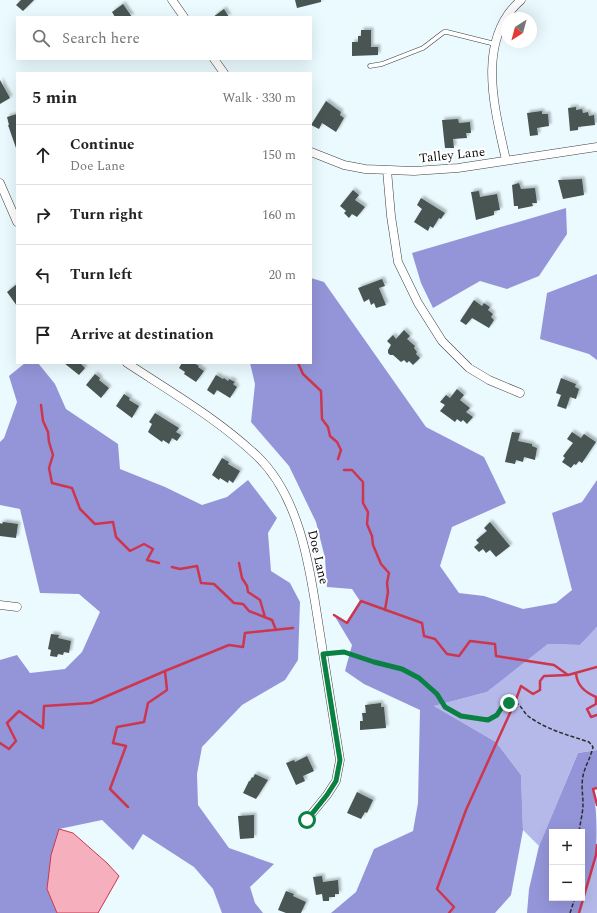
<!DOCTYPE html>
<html lang="en">
<head>
<meta charset="utf-8">
<style>
  :root { --surface:#fff; --page:#f6f6f6; --text:#222; --muted:#767676; --line:#e0e0e0 }
  body { margin:0; font-family:Spectral,serif; background:var(--page); color:var(--text) }
  .controls { position:absolute; right:12px; bottom:12px; display:grid; overflow:hidden; border-radius:0px; box-shadow:0 4px 16px #0002 }
  .controls button { width:36px; height:36px; display:grid; place-items:center; padding:0; border:0; border-bottom:1px solid var(--line); background:var(--surface); color:var(--text); font:20px sans-serif }
  .compass { position:absolute; left:501px; top:12px; width:36px; height:36px; border-radius:50%; background:var(--surface); box-shadow:0 4px 16px #0002; rotate:216deg }
  .stop { position:absolute; width:12px; height:12px; margin:-9px; border:3px solid #0b8043; border-radius:50%; background:#fff }
  .stop.end { background:#0b8043; border-color:#fff; box-shadow:0 1px 4px #0008 }
  .list { margin:0; padding:0; list-style:none }
  h2 { display:flex; justify-content:space-between; align-items:center; height:52px; margin:0; padding:0 16px; font-size:17px }
  h2 small { font-size:13px; font-weight:400; color:var(--muted) }
  .list li { display:grid; grid-template-columns:26px 1fr auto; gap:12px; align-items:center; box-sizing:border-box; height:60px; padding:0 16px; border-top:1px solid var(--line) }
  .list b { display:block; font-size:15px; white-space:nowrap }
  .list p { margin:0; font-size:13px; white-space:nowrap; color:var(--muted) }
  .list em { font-size:13px; font-style:normal; color:var(--muted) }
  .icon { flex:none; width:22px; height:22px; fill:none; stroke:currentColor; stroke-width:2; stroke-linecap:round; stroke-linejoin:round }
  .map { position:relative; flex:none; width:597px; height:913px; overflow:hidden }
  .search { position:absolute; background:var(--surface); box-shadow:0 4px 16px #0002; left:16px; top:16px; width:296px; height:44px; display:flex; align-items:center; gap:10px; box-sizing:border-box; padding:0 14px; border-radius:0px; color:var(--muted); font-size:15px }
  .panel { position:absolute; background:var(--surface); box-shadow:0 4px 16px #0002; left:16px; top:72px; width:296px; height:292px; border-radius:0px }
  .map>svg:first-child { display:block }
  .green { fill:#b5b9e9 }
  .forest { fill:#9495d9; fill-rule:evenodd }
  .water { fill:#f6afbd; stroke:#cd364f }
  .lines { fill:none; stroke-linecap:round; stroke-linejoin:round }
  .stream { stroke:#cd364f; stroke-width:2.5 }
  .building { fill:#485452; filter:url(#shadow) }
  .lane-casing { stroke:#3f3f3f; stroke-width:5 }
  .street-casing { stroke:#3f3f3f; stroke-width:9 }
  .path { stroke:#2e2e2e; stroke-width:1.5; stroke-dasharray:4 2; stroke-linecap:butt }
  .lane { stroke:#fff; stroke-width:4 }
  .street { stroke:#fff; stroke-width:8 }
  .route { stroke:#0b8043; stroke-width:5 }
  .labels { text-anchor:middle; dominant-baseline:central; stroke-width:4; stroke-linejoin:round; paint-order:stroke }
  .street-label { font-size:13px; fill:#0c0c0c; stroke:#fff }
</style>
</head>
<body>
<div class="map">
<svg width="597" height="913" viewBox="0 0 597 913">
  <defs>
    <filter id="shadow"><feDropShadow dx="2.5" dy="-2.5" stdDeviation="1" flood-color="#0004"/></filter>
  </defs>
  <rect width="100%" height="100%" fill="#eafaff"/>
  <path class="green" d="M597,627V750L578,753L539,846L523,830L521,775L496,742L434,706L487,692L548,644L580,645Z
    M597,845V913H579L596,853Z"/>
  <path class="forest" d="M566,208L567,234L539,276L507,289L480,281L433,308L421,283L412,253Z
    M597,274V360L589,354L540,339L547,293Z
    M311,278L324,282L426,427L484,457L506,503L452,527L440,566L459,593L484,596L523,609L556,603L572,590L552,513L582,502L597,480V627L580,645L548,644L487,692L434,706L496,742L521,775L523,830L511,895L495,913H331L356,892L374,849L413,831L418,803L420,710L364,684L345,671L352,645L334,615L347,623L360,601L352,589L327,587L325,558L316,522L289,466L251,422L255,384L250,363H311Z
    M25,363H38L55,384L66,409L118,444L120,469L165,487L202,505L227,497L248,480L277,518L268,533L271,571L290,583L300,602L298,660L285,680L242,705L202,747L197,774L198,805L229,848L274,864L250,887L255,903L263,913H222L213,889L194,867L143,834L133,850L102,820L59,829L47,889L57,913H0V660L17,655L30,673L65,669L82,652L100,612L79,594L40,593L20,509L0,505V442L4,438L17,402L9,376Z
    M597,750V788L593,789C597,810 597,832 596,853L579,913H527L529,889L539,846L578,753ZM552,832H582V898H552Z"/>
  <path class="water" d="M59,829L73,833L107,863L119,876L98,913H57L47,889L51,855Z"/>
  <g class="lines">
    <path class="stream" d="M298,363L303,374L321,391L322,419L328,427L330,436L337,442L341,450L338,459
      M41,405L43,421L48,432L49,442L53,455L49,468L52,483L72,488L80,509L95,524L113,522L116,537L130,551L144,544L153,549L147,560L159,563
      M344,470H352L363,482V503L368,512L367,524L372,536L373,545L381,564L389,573L387,583L388,592L385,610
      M239,563L242,578L247,586L248,592L260,600L265,617
      M172,567L180,569L197,566L201,583L214,584L234,603L243,604L249,611L272,620L276,630
      M334,615L347,623L361,601L422,623L424,636L435,639L447,654L459,656L470,641L495,644L496,656L554,665L568,675L597,667
      M576,673C577,686 585,692 596,697V704L587,709L591,717L597,715
      M0,743L9,749L16,741L7,723L19,711L43,728L44,706L91,703L165,671L229,645L243,647L245,633L293,628
      M597,788L593,789L597,805
      M128,807L110,789L126,746L113,743L117,727L144,722L148,703L167,690L165,671
      M449,913L454,907L437,889L466,810L515,702L521,686L533,694L540,690V681L544,676L568,675
      M579,913L596,855L597,845"/>
  </g>
  <path class="building" d="M21,0H34L23,11L16,5Z
    M295,0H321V2L297,8Z
    M123,4L132,17H115L112,12Z
    M224,9L229,17H213Z
    M361,30H371V47H378V55L352,56V42H358V36H361Z
    M0,80L10,98L0,104Z
    M326,101L341,112L340,115L344,118L336,132L322,123L319,129L311,125Z
    M576,107V110L582,109L583,113L588,112L589,116L594,115L595,125L578,127V130L570,131L568,108Z
    M542,111V114H548L549,126L537,128L538,135L530,136L527,113Z
    M17,114V148H16L8,125H9L7,117Z
    M458,119L459,123L470,122L471,133H466L467,138L453,139L454,148H445L442,120Z
    M582,179L584,195L563,199L558,180Z
    M519,183L521,189L535,188L537,203H532L533,206L518,209V206H514L512,185Z
    M353,190L359,195L355,200L365,207L357,217L352,214L349,218L344,213L346,211L340,206Z
    M479,191L480,197L497,194L500,210L494,211V215L476,220L471,192Z
    M421,198L445,213L441,219L439,218L433,228L430,226L428,231L414,222L422,209L417,205Z
    M382,279L385,286L379,288L386,305L376,308L374,303L371,305L369,299L364,302L358,288Z
    M17,284V306L7,292Z
    M474,300L482,306L484,303L490,307L488,310L493,314L491,317L494,320L489,328L472,318L466,325L460,321Z
    M404,330L410,336L407,339L415,346L414,348L417,352L416,354L420,358L413,365L409,361L407,363L404,360L401,362L393,355H390L388,353V350L391,345L387,341L393,335L396,339Z
    M64,363H80L85,368L79,375Z
    M182,363H194L199,366L198,367L204,371L196,382L184,374L185,372L179,368Z
    M95,374L100,378L99,380L109,388L101,398L86,385Z
    M216,375L223,379L224,378L228,381L229,379L235,382L233,384L237,387L230,398L217,390L214,395L207,390Z
    M561,378L576,384L575,387L579,389L576,399L570,397L566,409L557,406L561,395L556,393Z
    M457,389L464,395L460,400L470,408L466,412L473,417L467,424L463,420L461,422L457,419L455,422L440,411L445,405L440,402L446,395L450,398Z
    M124,394L130,398L129,400L139,406L132,418L116,406Z
    M155,413L179,428L176,432L181,435L177,441L172,438L169,444L163,440L162,442L148,432L152,424L149,422Z
    M512,432L520,433L518,441L532,444V446L537,448L535,460L524,457L523,462L516,460L515,464L505,462Z
    M572,432L581,438L584,434L596,442L582,463L579,461L576,465L574,464L571,468L562,462L565,458L563,456L573,443L567,439Z
    M222,458L229,462L228,464L240,471L233,483L229,480L228,483L220,478L219,480L212,475Z
    M3,522L18,524L16,538L0,536V523L2,524Z
    M490,522L510,546L496,557L490,550L486,553L483,549L479,552L474,547L479,543L476,540L487,531L484,528Z
    M51,634L59,635L58,638L71,641L69,653L64,652L63,655L58,654L57,657L50,656L51,650L48,649Z
    M381,703V707H384L386,728L360,730V721H363L362,713H366L365,705Z
    M307,756L314,771L303,776L305,781L296,785L286,763L294,760L295,762Z
    M255,774L268,780L256,799L243,793L249,781H250L252,777L253,778Z
    M357,792L373,800L367,813L365,812L361,819L347,813Z
    M254,815V838L240,839L238,816Z
    M322,876L323,882L338,880L339,894H335V897H329V901H323L322,894L316,895L313,877Z
    M286,891L294,894L293,896L306,902L301,913H286L278,910Z"/>
  <g class="lines">
    <defs>
      <path id="lane" d="M370,66L382,64L423,48L444,32H447L495,44"/>
      <path id="street" d="M172,0L184,17
        M214,59L224,73
        M311,152L344,165L365,169L414,171L458,168L597,147
        M506,160C495,110 475,40 521,0
        M387,170L391,216L398,262L418,303L442,341L469,368L489,380L520,393
        M0,183L17,222
        M127,363C171,392 218,419 257,456C304,501 311,579 321,640C327,680 334,720 340,760L336,781L327,795L304,823
        M0,605L17,607"/>
    </defs>
    <use href="#lane" class="lane-casing"/>
    <use href="#street" class="street-casing"/>
    <path class="path" d="M331,654C336,653 341,652 346,653C356,654 365,660 375,662C393,667 410,670 425,683C438,694 442,709 460,715C469,718 490,722 497,714C502,709 504,702 513,702C520,702 523,712 528,716C547,730 568,735 589,742L593,747C591,757 585,766 583,776C581,786 583,795 583,804C583,813 580,823 579,832
      M570,913L575,898"/>
    <use href="#lane" class="lane"/>
    <use href="#street" class="street"/>
  </g>
  <g class="lines">
    <path class="route" d="M307,820L327,795L336,781L340,760L323,654L344,652L374,662L402,669L419,678L437,694L445,707L461,716L488,720L497,715L502,707L509,703"/>
  </g>
  <g class="labels">
    <g class="street-label">
      <text transform="translate(452 155) rotate(-6)">Talley Lane</text>
      <text transform="translate(318 557) rotate(77)">Doe Lane</text>
    </g>
  </g>
</svg>
<div class="controls">
<button>+</button>
<button>−</button>
</div>
<svg class="compass" viewBox="-18 -18 36 36"><path d="M0-13l5 13h-10z" fill="#e53935"/><path d="M0 13l5-13h-10z" fill="#767676"/></svg>
<div class="stop" style="left:307px;top:820px"></div>
<div class="stop end" style="left:509px;top:703px"></div>
<div class="search"><svg class="icon" aria-label="search" viewBox="0 0 24 24"><circle cx="10" cy="10" r="6"/><path d="M15 15l6 6"/></svg>Search here</div>
<section class="panel">
<h2>5 min<small>Walk · 330 m</small></h2>
<ul class="list">
<li><svg class="icon" aria-label="ahead" viewBox="0 0 24 24"><path d="M12 20V5M6 11l6-6 6 6"/></svg><div><b>Continue</b><p>Doe Lane</p></div><em>150 m</em></li>
<li><svg class="icon" aria-label="right" viewBox="0 0 24 24"><path d="M7 20v-9h11M14 6l5 5-5 5"/></svg><div><b>Turn right</b></div><em>160 m</em></li>
<li><svg class="icon" aria-label="left" viewBox="0 0 24 24"><path d="M17 20v-9H6M10 6l-5 5 5 5"/></svg><div><b>Turn left</b></div><em>20 m</em></li>
<li><svg class="icon" aria-label="arrive" viewBox="0 0 24 24"><path d="M6 21V4h12l-3 4 3 4H6"/></svg><div><b>Arrive at destination</b></div></li>
</ul>
</section>
</div>
</body>
</html>
